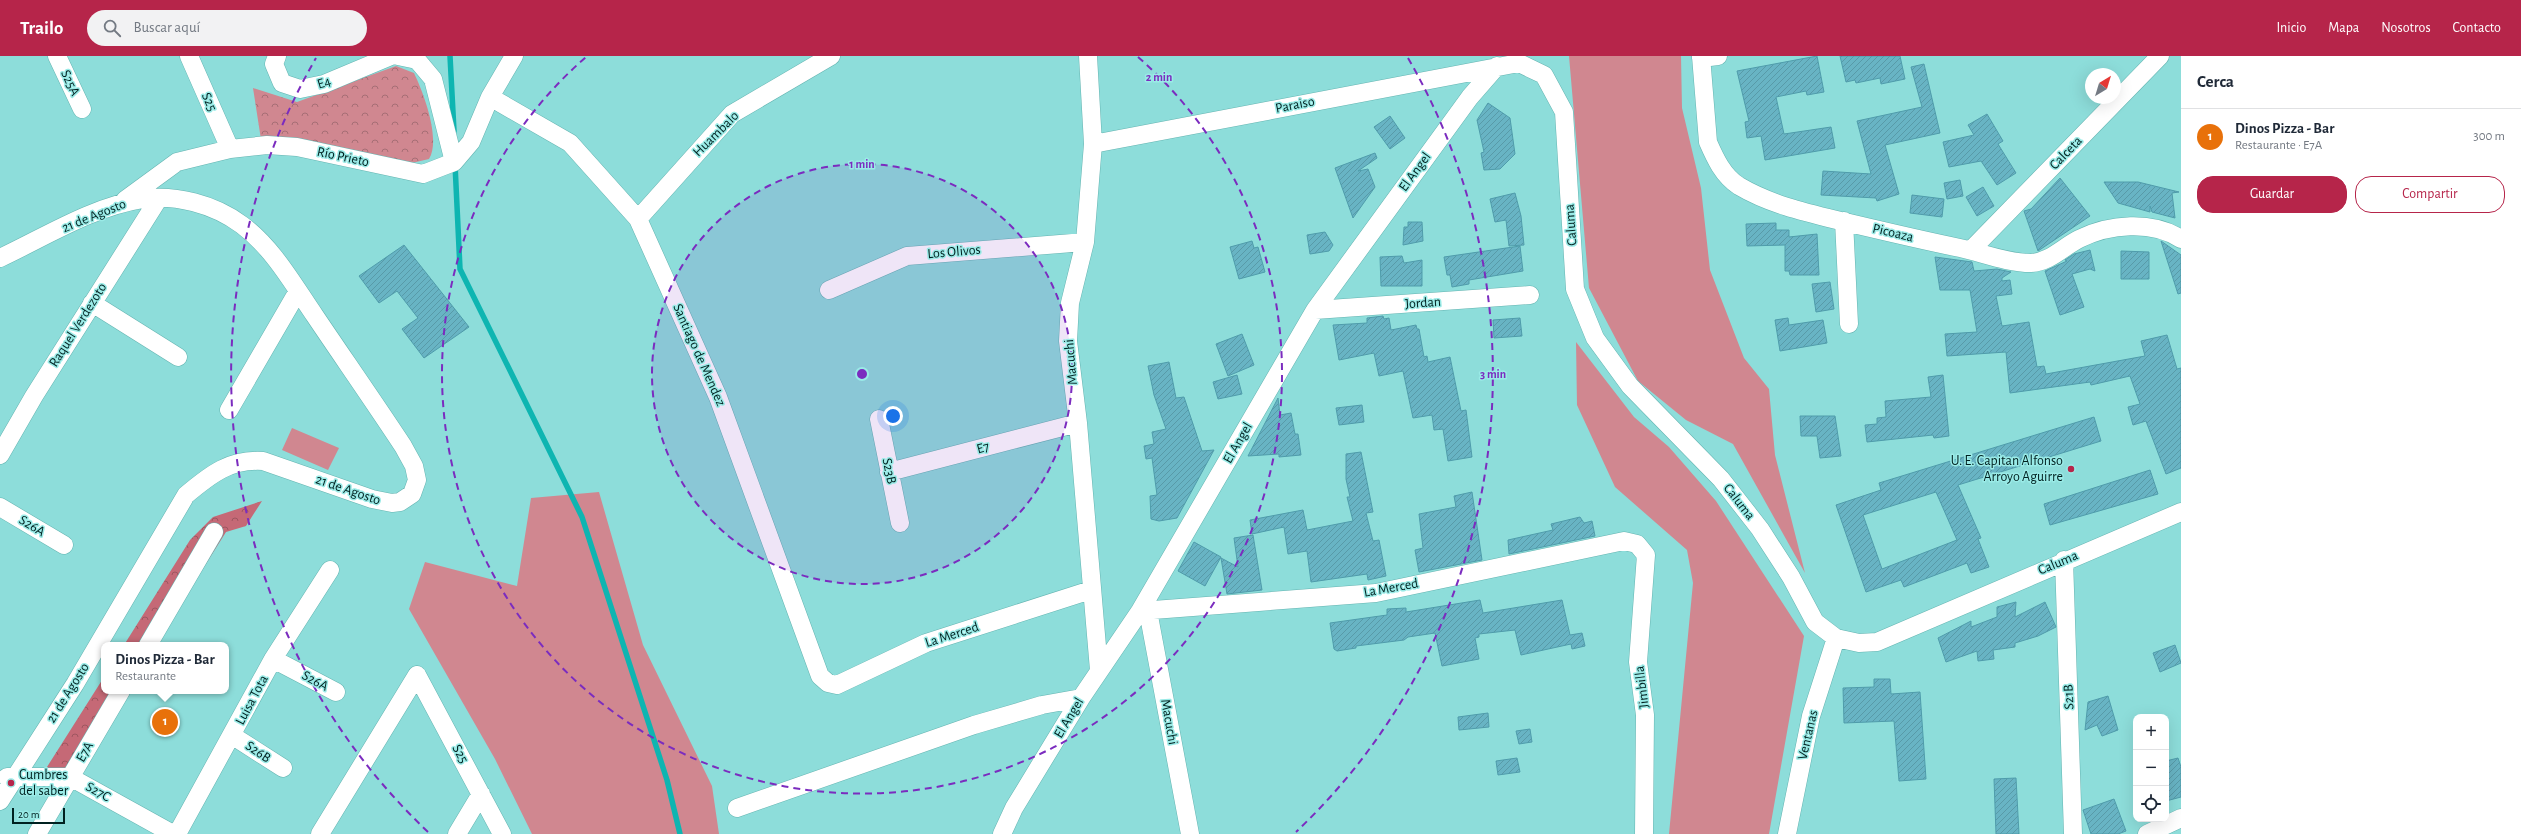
<!DOCTYPE html>
<html lang="es">
<head>
<meta charset="utf-8">
<style>
  :root { --surface:#fff; --page:#f2f2f3; --text:#1f2937; --muted:#747a83; --line:#e0e1e3; --accent:#b6254a }
  body { margin:0; font-family:"Alegreya Sans",sans-serif; background:var(--page); color:var(--text) }
  .controls { position:absolute; right:12px; bottom:12px; display:grid; overflow:hidden; border-radius:8px; box-shadow:0 4px 16px #0002 }
  .controls button { width:36px; height:36px; display:grid; place-items:center; padding:0; border:0; border-bottom:1px solid var(--line); background:var(--surface); color:var(--text); font:20px sans-serif }
  .compass { position:absolute; left:2085px; top:12px; width:36px; height:36px; border-radius:50%; background:var(--surface); box-shadow:0 4px 16px #0002; rotate:38deg }
  .scale { position:absolute; left:12px; bottom:10px; width:53px; box-sizing:border-box; padding-left:4px; border:2px solid #002120; border-top:0; font-size:11px; line-height:14px; white-space:nowrap; color:#002120; -webkit-text-stroke:3px #9aebe7; paint-order:stroke }
  .you { position:absolute; left:893px; top:360px; width:14px; height:14px; margin:-10px; border:3px solid #fff; border-radius:50%; background:#1a73e8; box-shadow:0 0 0 6px #1a73e833 }
  .badge { display:grid; place-items:center; width:26px; height:26px; border-radius:50%; background:var(--accent); color:#fff; font-size:13px; font-weight:700 }
  .pin { position:absolute; translate:-50% -50%; border:2px solid #fff; box-shadow:0 1px 4px #0006 }
  .popup { position:absolute; left:101px; top:586px; width:128px; height:52px; box-sizing:border-box; display:grid; place-content:center; border-radius:8px; background:var(--surface); filter:drop-shadow(0 1px 3px #0005); font-size:13px; white-space:nowrap; color:var(--muted) }
  .popup b { font-size:15px; color:var(--text) }
  .popup::after { content:''; position:absolute; left:50%; top:100%; margin-left:-8px; border:8px solid transparent; border-top-color:var(--surface) }
  .list { margin:0; padding:0; list-style:none }
  h2 { display:flex; justify-content:space-between; align-items:center; height:52px; margin:0; padding:0 16px; font-size:17px }
  h2 small { font-size:13px; font-weight:400; color:var(--muted) }
  .list li { display:grid; grid-template-columns:26px 1fr auto; gap:12px; align-items:center; box-sizing:border-box; height:56px; padding:0 16px; border-top:1px solid var(--line) }
  .list b { display:block; font-size:15px; white-space:nowrap }
  .list p { margin:0; font-size:13px; white-space:nowrap; color:var(--muted) }
  .list em { font-size:13px; font-style:normal; color:var(--muted) }
  .actions { display:flex; gap:8px; padding:12px 16px }
  .actions a { flex:1; padding:9px 0; border:1px solid var(--accent); border-radius:16px; text-align:center; font-size:14px; color:var(--accent) }
  .actions .main { background:var(--accent); color:#fff }
  .icon { flex:none; width:22px; height:22px; fill:none; stroke:currentColor; stroke-width:2; stroke-linecap:round; stroke-linejoin:round }
  .map { position:relative; flex:none; width:2181px; height:778px; overflow:hidden }
  header { display:flex; align-items:center; gap:24px; box-sizing:border-box; height:56px; padding:0 20px; background:var(--accent); color:#fff }
  header strong { font-size:19px }
  nav { display:flex; gap:22px; margin-inline-start:auto; font-size:14px }
  .search { width:280px; height:36px; background:var(--page); display:flex; align-items:center; gap:10px; box-sizing:border-box; padding:0 14px; border-radius:22px; color:var(--muted); font-size:15px }
  main { display:flex }
  aside { flex:1; background:var(--surface) }
  .map>svg:first-child { display:block }
  .grass { fill:#d08790 }
  .forest { fill:url(#forest-crowns) }
  .park { fill:url(#park-crowns) }
  .lines { fill:none; stroke-linecap:round; stroke-linejoin:round }
  .stream { stroke:#0eb5b1; stroke-width:5.5 }
  .building { fill:url(#building-hatch); stroke:#4f9cab; fill-rule:evenodd }
  .minor-casing { stroke:#64b4b1; stroke-width:19 }
  .minor { stroke:#fff; stroke-width:18 }
  .ring { fill:none; stroke:#7b2cbf; stroke-width:2; stroke-dasharray:7 5 }
  .poi-dot { fill:#b6254a; stroke:#9aebe7; stroke-width:1.5 }
  .labels { text-anchor:middle; dominant-baseline:central; stroke-width:3; stroke-linejoin:round; paint-order:stroke }
  .street-label { font-size:14px; fill:#002120; stroke:#9aebe7 }
  .poi-label { font-size:14px; fill:#002120; stroke:#9aebe7; text-anchor:end }
  .centre { fill:#7b2cbf; stroke:#9aebe7; stroke-width:2 }
  .ring-label { font-size:12px; text-anchor:middle; font-weight:bold; fill:#7b2cbf; stroke:#9aebe7; stroke-width:3; stroke-linejoin:round; paint-order:stroke }
</style>
</head>
<body>
<header>
<strong>Trailo</strong>
<div class="search"><svg class="icon" aria-label="search" viewBox="0 0 24 24"><circle cx="10" cy="10" r="6"/><path d="M15 15l6 6"/></svg>Buscar aquí</div>
<nav><a>Inicio</a><a>Mapa</a><a>Nosotros</a><a>Contacto</a></nav>
</header>
<main>
<div class="map">
<svg width="2181" height="778" viewBox="0 0 2181 778">
  <defs>
    <pattern id="forest-crowns" width="20" height="18" patternUnits="userSpaceOnUse"><rect width="20" height="18" fill="#c56976"/><path d="M2 6a3 3 0 1 1 6 0M12 15a3 3 0 1 1 6 0" fill="none" stroke="#9e5660"/></pattern>
    <pattern id="park-crowns" width="20" height="18" patternUnits="userSpaceOnUse"><rect width="20" height="18" fill="#d08790"/><path d="M2 6a3 3 0 1 1 6 0M12 15a3 3 0 1 1 6 0" fill="none" stroke="#a66e75"/></pattern>
    <pattern id="building-hatch" width="6" height="6" patternUnits="userSpaceOnUse"><rect width="6" height="6" fill="#68b4c4"/><path d="M-1 1l2-2M0 6l6-6M5 7l2-2" fill="none" stroke="#589aa8"/></pattern>
  </defs>
  <rect width="100%" height="100%" fill="#8dddda"/>
  <path class="grass" d="M1569,0H1681L1682,52L1701,132L1710,214L1744,302L1769,333L1775,399L1805,517L1733,388L1686,364L1638,325L1589,232Z
    M1576,286L1634,361L1669,391L1716,445L1804,580L1769,778H1669L1693,527L1687,494L1615,431L1577,349Z
    M292,372L339,392L328,414L282,394Z
    M599,436L643,589L712,730L719,778H532L495,703L409,553L425,506L517,530L531,442Z"/>
  <path class="forest" d="M262,445L246,470L226,476L155,589H124L190,484L213,461Z
    M104,621V635H126L76,715L40,722Z"/>
  <path class="park" d="M396,10L414,17C424,38 441,83 429,103L412,107L262,90L253,32L297,46Z"/>
  <g class="lines">
    <path class="stream" d="M450,0L454,75
      M455,108L460,213L582,461L667,724L680,778"/>
  </g>
  <path class="building" d="M1817,0L1824,36L1807,39L1806,35L1776,41L1784,78L1831,71L1835,92L1765,104L1761,80L1747,82L1745,66L1749,65L1737,15Z
    M1840,0H1900L1905,23L1881,28L1880,22L1856,27L1855,24L1846,26Z
    M1924,8L1940,77L1885,89L1899,138L1877,145L1876,142L1821,139L1823,115L1871,118L1857,65L1922,51L1911,11Z
    M1488,47L1510,62L1515,98L1500,113L1484,114L1481,97L1484,96L1477,64Z
    M1987,58L2003,85L1998,88L2016,117L1997,129L1981,105L1949,111L1943,86L1974,79L1968,69Z
    M1390,60L1405,82L1390,93L1374,71Z
    M1375,97L1377,102L1358,115L1368,113L1375,131L1353,162L1335,112Z
    M2060,122L2090,160L2038,195L2024,155L2031,153Z
    M1960,124L1963,140L1947,143L1944,127Z
    M2104,126H2138L2179,136L2172,137L2175,162L2152,156L2150,150V156L2118,147Z
    M1983,131L1994,150L1977,160L1966,141Z
    M1515,137L1521,160L1524,189L1509,190L1506,164L1495,166L1490,143Z
    M1912,139L1944,143L1942,161L1910,157Z
    M1408,166H1422L1423,185L1403,189L1404,171H1408Z
    M1776,167V174H1789V181L1817,178L1819,219H1790L1789,215H1785V189L1747,190L1746,168Z
    M1325,176L1333,189L1329,195L1310,198L1307,179Z
    M1252,185L1254,192L1258,191L1265,216L1239,223L1230,191Z
    M2161,185L2181,199V237L2178,238Z
    M404,189L469,271L424,302L402,273L418,262L397,235L379,247L359,220Z
    M1520,190L1523,215L1469,224V228L1452,231L1450,219H1447L1444,201Z
    M2090,194L2095,215L2090,213L2072,218L2084,251L2060,259L2045,215L2067,205L2065,204L2074,198Z
    M2121,195L2149,196V223H2121Z
    M1402,200L1404,207L1422,204V230H1381L1380,201Z
    M1935,201L1972,206L1974,215L1997,213L2011,216L2002,222V225L2010,224L2012,238L1996,240L2002,270L2029,266L2037,311L2044,310L2046,318L2145,300L2141,285L2167,279L2177,313L2181,312V412L2166,418L2146,365L2133,369L2128,351L2140,348L2130,320L2091,329L2090,326L2010,337L2006,296L1947,300L1945,278L1977,276L1970,234H1940Z
    M1830,226L1834,253L1816,256L1812,228Z
    M1383,260L1384,263L1389,262L1391,274L1416,269L1417,273H1419L1424,301L1427,300L1428,306L1450,301L1461,355L1466,354L1472,401L1448,405L1443,373L1434,374L1432,359L1413,362L1403,315L1379,320L1374,297L1339,304L1333,269L1367,267V262Z
    M1520,262L1522,280L1494,282L1493,264Z
    M1788,262L1789,269L1823,264L1827,287L1780,295L1775,264Z
    M1242,278L1254,309L1228,320L1216,288Z
    M1169,306L1176,342L1184,341L1202,395L1214,394L1177,462L1159,465L1151,463L1150,440L1157,439L1152,402L1146,403L1144,390L1154,388L1152,376L1166,373L1154,339L1148,310Z
    M1237,319L1242,338L1218,343L1213,326Z
    M1943,319L1949,380L1934,382L1933,379L1867,386L1865,369L1877,368V362L1886,361L1885,345L1931,341L1928,321Z
    M1278,342L1280,359L1291,357L1295,378H1298L1301,399L1279,401V398L1248,400Z
    M1362,349L1364,366L1339,369L1336,352Z
    M1800,360H1835L1841,400L1820,402L1817,380H1801Z
    M2094,361L2101,385L1958,429L1981,482L1978,483L1989,511L1971,517L1967,507L1904,531L1901,524L1866,536L1836,449L1881,434L1879,427ZM1936,436L1957,484L1882,513L1863,459Z
    M1361,396L1373,456L1366,457L1373,485L1379,484L1386,520L1368,524L1367,518L1311,526L1307,495L1288,498L1284,471L1252,478L1250,464L1303,454L1307,474L1353,465L1347,441H1350L1346,423V398Z
    M2150,414L2158,438L2050,469L2044,448Z
    M1472,436L1482,504L1419,516L1415,494L1423,492L1419,458L1456,451L1454,440Z
    M1580,461L1584,467L1592,465L1595,480L1509,498L1508,484L1553,474L1551,468Z
    M1253,479L1262,534L1227,538L1221,502L1238,511L1234,482Z
    M1194,486L1221,501L1205,530L1178,515Z
    M1480,544L1483,557L1562,544L1570,579L1582,577L1585,590L1572,593L1571,588L1521,599L1515,574L1479,578V581L1475,582L1479,603L1442,610L1435,577L1408,581L1404,584L1356,590V592L1337,595L1334,593L1330,567L1387,559V553L1406,552V556Z
    M2016,546L2015,561L2045,546L2056,571L2038,580L2015,587V591L1993,594L1994,603L1978,605L1977,595L1946,606L1938,582L1971,565V571L1997,561V551Z
    M2175,589L2181,607L2160,616L2153,597Z
    M1874,623H1890L1891,638L1920,636L1926,723L1899,725L1894,665L1844,667L1843,632L1874,631Z
    M2108,640L2118,674L2102,680L2097,669L2085,674L2088,646Z
    M1488,657L1489,671L1459,674L1458,661Z
    M1530,673L1532,686L1519,688L1516,675Z
    M1517,702L1520,716L1498,719L1496,705Z
    M2178,702L2181,711V741L2166,745V705Z
    M2016,722L2019,778H1996L1994,723Z
    M2114,743L2126,775L2118,778H2091L2083,754Z"/>
  <g class="lines">
    <defs>
      <path id="minor" d="M57,0L82,53
        M189,0L230,93
        M277,0L274,8L282,27L300,33L324,28L391,0
        M398,0L417,4L433,23L454,106
        M1088,0L1093,88L1085,186L1070,247L1068,285L1078,367L1099,614
        M1701,0L1708,86C1715,102 1723,120 1739,130C1771,149 1808,157 1845,166C1883,175 1921,184 1960,192C1983,197 2007,207 2031,207C2050,206 2063,191 2079,183C2109,168 2152,164 2181,183
        M1701,2L1718,0
        M490,41L570,87L638,163L718,341L820,620L828,627L837,629L926,587L1091,534
        M1093,88L1519,7L1544,19L1564,56L1575,233L1595,282L1630,330L1721,423L1760,473L1791,521L1815,566L1836,582L1859,587L1877,586L2181,456
        M125,144L177,106L230,93L267,89L297,91L423,118L454,106L471,86L490,41L514,0
        M638,163L732,58L831,0
        M1844,165L1849,268
        M1971,194L2160,0
        M0,202C45,181 92,151 142,143C175,138 214,148 242,169C273,192 293,228 315,260C344,303 374,346 403,390L414,410L417,424L412,438L400,446L392,447L372,443L263,405C230,403 211,418 186,439L75,628L0,745
        M829,234L907,200L1085,186
        M92,247L178,301
        M1315,254L1530,239
        M229,354L298,235
        M879,363L900,467
        M0,399L34,340L159,142
        M889,416L1078,367
        M0,451L64,489
        M2064,504L2073,778
        M1140,555L1376,537L1624,485L1637,488L1646,499L1638,606L1645,659L1644,778
        M1148,555L1190,778
        M148,589L214,476
        M273,603L336,636
        M417,619L502,778
        M233,680L283,712
        M7,721H70L173,778
        M737,752L974,669L1042,649L1081,642
        M37,778L121,635
        M177,778L273,603L330,514
        M320,778L417,619
        M457,778L481,738
        M1002,778L1014,752L1081,642L1140,555L1315,254L1470,41L1497,10
        M1787,778L1811,660L1836,582
        M2147,778L2181,762"/>
    </defs>
    <use href="#minor" class="minor-casing"/>
    <use href="#minor" class="minor"/>
  </g>
  <circle cx="862" cy="318" r="210" fill="#7b2cbf" fill-opacity=".12"/>
  <g class="ring">
    <circle cx="862" cy="318" r="210"/>
    <path d="M1138 1A420 420 0 1 1 586 1"/>
    <path d="M428 776A631 631 0 0 1 316 2M1408 2A631 631 0 0 1 1296 776"/>
  </g>
  <g class="poi-dot">
    <circle cx="2071" cy="413" r="4"/>
    <circle cx="11" cy="727" r="4"/>
  </g>
  <g class="labels">
    <g class="street-label">
      <text transform="translate(70 27) rotate(65)">S25A</text>
      <text transform="translate(324 27) rotate(-17)">E4</text>
      <text transform="translate(209 46) rotate(66)">S25</text>
      <text transform="translate(1295 49) rotate(-11)">Paraiso</text>
      <text transform="translate(716 78) rotate(-45)">Huambalo</text>
      <text transform="translate(2066 97) rotate(-46)">Calceta</text>
      <text transform="translate(343 101) rotate(12)">Río Prieto</text>
      <text transform="translate(1415 116) rotate(-54)">El Angel</text>
      <text transform="translate(94 160) rotate(-22)">21 de Agosto</text>
      <text transform="translate(1571 169) rotate(-94)">Caluma</text>
      <text transform="translate(1893 177) rotate(13)">Picoaza</text>
      <text transform="translate(954 196) rotate(-5)">Los Olivos</text>
      <text transform="translate(1423 247) rotate(-4)">Jordan</text>
      <text transform="translate(78 269) rotate(-58)">Raquel Verdezoto</text>
      <text transform="translate(699 299) rotate(66)">Santiago de Mendez</text>
      <text transform="translate(1071 306) rotate(-95)">Macuchi</text>
      <text transform="translate(1238 387) rotate(-60)">El Angel</text>
      <text transform="translate(983 392) rotate(-15)">E7</text>
      <text transform="translate(889 415) rotate(79)">S23B</text>
      <text transform="translate(348 434) rotate(19)">21 de Agosto</text>
      <text transform="translate(1739 446) rotate(52)">Caluma</text>
      <text transform="translate(32 470) rotate(31)">S26A</text>
      <text transform="translate(2058 507) rotate(-23)">Caluma</text>
      <text transform="translate(1391 532) rotate(-10)">La Merced</text>
      <text transform="translate(952 579) rotate(-18)">La Merced</text>
      <text transform="translate(315 625) rotate(28)">S26A</text>
      <text transform="translate(1642 631) rotate(-97)">Jimbilla</text>
      <text transform="translate(68 637) rotate(-58)">21 de Agosto</text>
      <text transform="translate(2069 641) rotate(-92)">S21B</text>
      <text transform="translate(252 644) rotate(-62)">Luisa Tota</text>
      <text transform="translate(1069 662) rotate(-59)">El Angel</text>
      <text transform="translate(1169 666) rotate(80)">Macuchi</text>
      <text transform="translate(1808 679) rotate(-77)">Ventanas</text>
      <text transform="translate(85 696) rotate(-60)">E7A</text>
      <text transform="translate(258 696) rotate(34)">S26B</text>
      <text transform="translate(460 698) rotate(62)">S25</text>
      <text transform="translate(98 736) rotate(29)">S27C</text>
    </g>
    <g class="poi-label">
      <text x="2063" y="405">U. E. Capitan Alfonso<tspan x="2063" dy="16">Arroyo Aguirre</tspan></text>
      <text x="19" y="719" text-anchor="start">Cumbres<tspan x="19" dy="16">del saber</tspan></text>
    </g>
  </g>
  <circle cx="862" cy="318" r="6" class="centre"/>
  <g class="ring-label">
    <text x="1159" y="25">2 min</text>
    <text x="862" y="112">1 min</text>
    <text x="1493" y="322">3 min</text>
  </g>
</svg>
<div class="controls">
<button>+</button>
<button>−</button>
<button><svg class="icon" aria-label="locate" viewBox="0 0 24 24"><circle cx="12" cy="12" r="6"/><path d="M12 2v4M12 18v4M2 12h4M18 12h4"/></svg></button>
</div>
<svg class="compass" viewBox="-18 -18 36 36"><path d="M0-13l5 13h-10z" fill="#e53935"/><path d="M0 13l5-13h-10z" fill="#747a83"/></svg>
<div class="scale">20 m</div>
<div class="you"></div>
<div class="pin badge" style="left:165px;top:666px;background:#e8710a">1</div>
<div class="popup"><b>Dinos Pizza - Bar</b>Restaurante</div>
</div>
<aside>
<h2>Cerca<small></small></h2>
<ul class="list">
<li><span class="badge" style="background:#e8710a">1</span><div><b>Dinos Pizza - Bar</b><p>Restaurante · E7A</p></div><em>300 m</em></li>
</ul>
<div class="actions"><a class="main">Guardar</a><a>Compartir</a></div>
</aside>
</main>
</body>
</html>
